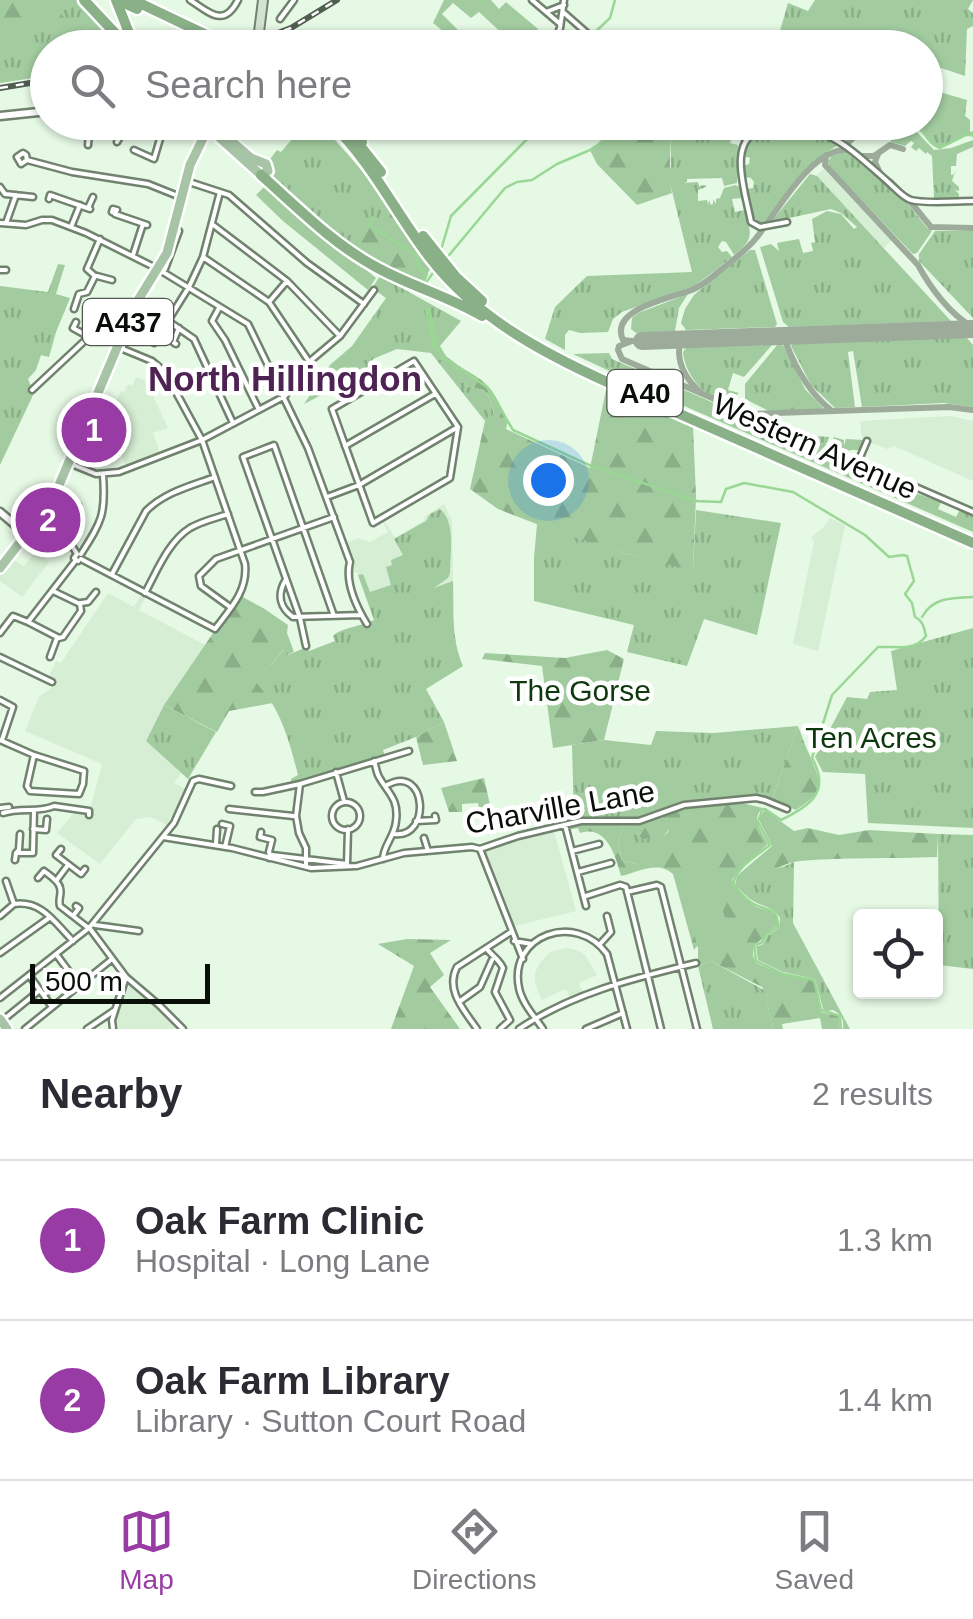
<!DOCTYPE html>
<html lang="en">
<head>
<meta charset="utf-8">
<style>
  :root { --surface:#fff; --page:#f7f7f7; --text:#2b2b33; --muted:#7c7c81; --line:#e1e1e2; --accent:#983ba4 }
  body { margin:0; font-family:Arial,sans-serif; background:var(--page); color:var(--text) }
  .controls { position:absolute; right:30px; bottom:30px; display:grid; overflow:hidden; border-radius:10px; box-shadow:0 2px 8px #0004 }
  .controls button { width:90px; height:90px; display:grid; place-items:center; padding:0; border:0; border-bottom:2px solid var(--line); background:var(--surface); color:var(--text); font:50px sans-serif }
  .scale { position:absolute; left:30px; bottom:25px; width:180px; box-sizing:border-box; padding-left:10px; border:5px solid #090f08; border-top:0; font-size:28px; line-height:35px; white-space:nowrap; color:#090f08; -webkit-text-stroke:8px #fff; paint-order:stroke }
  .you { position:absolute; left:548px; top:480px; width:35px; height:35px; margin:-25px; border:8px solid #fff; border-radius:50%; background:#1a73e8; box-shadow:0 0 0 15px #1a73e833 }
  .badge { display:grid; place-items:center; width:65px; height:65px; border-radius:50%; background:var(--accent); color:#fff; font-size:32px; font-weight:700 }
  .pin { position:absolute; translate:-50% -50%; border:5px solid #fff; box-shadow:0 2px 10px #0006 }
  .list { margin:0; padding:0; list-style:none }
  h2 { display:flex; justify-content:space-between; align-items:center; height:130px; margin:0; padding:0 40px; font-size:42px }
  h2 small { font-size:32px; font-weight:400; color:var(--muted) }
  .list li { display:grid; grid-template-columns:65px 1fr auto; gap:30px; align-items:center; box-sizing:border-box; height:160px; padding:0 40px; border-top:2px solid var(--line) }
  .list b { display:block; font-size:38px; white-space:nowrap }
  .list p { margin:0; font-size:32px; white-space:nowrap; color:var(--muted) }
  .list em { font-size:32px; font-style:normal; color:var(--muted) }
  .icon { flex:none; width:55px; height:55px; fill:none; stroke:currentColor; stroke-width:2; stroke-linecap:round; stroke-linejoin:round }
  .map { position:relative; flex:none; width:973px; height:1029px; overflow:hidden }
  .search { position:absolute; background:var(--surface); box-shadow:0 2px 8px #0004; left:30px; right:30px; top:30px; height:110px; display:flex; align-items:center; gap:25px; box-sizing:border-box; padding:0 35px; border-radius:55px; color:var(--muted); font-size:38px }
  .sheet { height:450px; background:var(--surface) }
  nav { display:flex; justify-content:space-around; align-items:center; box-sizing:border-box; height:140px; border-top:2px solid var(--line); background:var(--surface); font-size:28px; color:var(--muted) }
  nav a { display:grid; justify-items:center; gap:5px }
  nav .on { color:var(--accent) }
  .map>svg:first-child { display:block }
  .built { fill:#d6eed4 }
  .grass { fill:url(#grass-tufts) }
  .forest { fill:url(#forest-firs); fill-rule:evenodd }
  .garden { fill:#a2cc9f }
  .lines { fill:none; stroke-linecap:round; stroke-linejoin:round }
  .stream { stroke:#9ad795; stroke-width:2.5 }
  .taxiway { stroke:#9cab9a; stroke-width:6 }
  .runway { stroke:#9cab9a; stroke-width:18 }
  .minor-casing { stroke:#71826f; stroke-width:9 }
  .tertiary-casing { stroke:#71826f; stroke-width:11 }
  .secondary-casing { stroke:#71826f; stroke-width:12 }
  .primary-casing { stroke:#fff; stroke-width:14 }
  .trunk-casing { stroke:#fff; stroke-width:15 }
  .minor { stroke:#fff; stroke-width:4 }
  .tertiary { stroke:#fff; stroke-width:6 }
  .secondary { stroke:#d3e2d2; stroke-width:8 }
  .primary { stroke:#a7c4a6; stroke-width:9 }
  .trunk { stroke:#8ab088; stroke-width:10 }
  .rail-casing { stroke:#525d51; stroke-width:6 }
  .rail { stroke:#fff; stroke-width:2.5; stroke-dasharray:8; stroke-linecap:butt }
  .secondary-bridge-casing { stroke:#71826f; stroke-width:12; stroke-linecap:butt }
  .secondary-bridge { stroke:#d3e2d2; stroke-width:8 }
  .labels { text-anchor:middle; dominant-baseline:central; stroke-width:9; stroke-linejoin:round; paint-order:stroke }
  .shield { fill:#fff; stroke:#535752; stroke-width:2.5 }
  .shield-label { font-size:28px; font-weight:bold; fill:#090f08 }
  .street-label { font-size:30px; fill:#090f08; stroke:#fff }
  .park-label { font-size:30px; fill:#0e380d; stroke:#fff }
  .quarter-label { font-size:35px; font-weight:bold; fill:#4f2254; stroke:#fff }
</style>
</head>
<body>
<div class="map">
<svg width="973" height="1029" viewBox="0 0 973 1029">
  <defs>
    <pattern id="grass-tufts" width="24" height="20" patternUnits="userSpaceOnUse" patternTransform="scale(2.5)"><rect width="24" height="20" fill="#a2cc9f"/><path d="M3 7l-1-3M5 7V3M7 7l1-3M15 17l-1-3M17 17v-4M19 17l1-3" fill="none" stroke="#8aae87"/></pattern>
    <pattern id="forest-firs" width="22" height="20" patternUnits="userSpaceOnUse" patternTransform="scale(2.5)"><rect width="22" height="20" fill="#a2cc9f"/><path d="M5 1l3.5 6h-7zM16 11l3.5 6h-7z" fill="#8aae87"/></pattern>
  </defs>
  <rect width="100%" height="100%" fill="#e5f9e4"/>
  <path class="built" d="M829,164L896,236L884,248L816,176Z
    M136,377L146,381L168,428L153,433L160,453L126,467L119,449L99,450L98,436L121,391L124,392L128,384L132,386Z
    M950,416L973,421V481L894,446L887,449L862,439L860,421Z
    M444,504L452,521L453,581L432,590L377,629L357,572L350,574L352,561L347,543L359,538L370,542L388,532L382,520L383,519L395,538L425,520L424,517Z
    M830,518L845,525L818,651L793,644L814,542L811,537L824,527Z
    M36,551L49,562L22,597L0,581V574L12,559L24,566Z
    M108,593L134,607L142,593L146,596L139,610L205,645L164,705L146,741L181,773L174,783L186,789L167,825L151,817L136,819L100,864L57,833L78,808L90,809L102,764L25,731L39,697L55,685L47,680L56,661L61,663Z
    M554,831L576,911L511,927L482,849L496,847L510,841Z
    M566,948L577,950L585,955L597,975L579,983L583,994L571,1000L566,989L542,1000L535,984V973L539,964L550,952Z
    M127,985L150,1001L176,1029H115L114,1022L124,987Z"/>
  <path class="grass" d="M0,0H78L124,47L48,48L47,76L0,83Z
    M815,0H973L968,9L973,13V26L967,29L965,76L926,63V48H775L788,3L808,11Z
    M926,88L967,100L965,116L970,120V132L973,131V138L970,134L967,135L940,148L933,145L922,129L913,123L909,124L934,150L951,148L973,140V147L957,154L956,166H951V175L955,174L956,169L952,181L959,187V191L955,190L959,194V199L934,198L932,156L927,152L926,154L919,148L916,151L911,147L914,143L911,141L905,146L891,142L892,134L887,127L875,139L871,136L872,132L861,123H887L896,128L908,124L904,123L926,122Z
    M679,122L726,123L751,130L744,136L733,131L730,143L738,145L737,183L724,186L722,178L687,179V182L684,183L698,182L699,186L706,185V187L698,190V201L707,200L708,205L709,200L711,205L713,204V199L716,204V199L720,198L724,188L735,185L740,187L742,198L732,199L735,212L745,210C751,234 755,239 734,255L726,242L722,241L718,247L722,252L727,251L732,257L696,285L622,312L613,319L608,332L580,333L569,330L565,335V350L545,339L555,307L587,276L692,272L668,175L671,166V130Z
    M306,123H318C346,150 371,181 394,212L377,264L364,258L265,177L267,163L277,150L281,152Z
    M770,129L813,130L840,144C806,163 786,194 763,225L753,221L747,189L753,188L754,182L751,178L745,177L743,166L749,164L750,158L744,156L743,153L750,138Z
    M844,152L852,153L900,194L927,228L932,231L917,253L913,254L829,166L828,161L832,156Z
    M810,174L817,176L951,321L789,327L783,322L760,247L771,244L779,251L777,243L799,239L803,253L813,251L811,243L815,242L812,219L827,211L841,214L854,229L857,227L841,213L831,209L771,222Z
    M935,231H973V318L919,261V254Z
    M750,250H755L777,324L775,327L686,330L681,323L685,309L694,295Z
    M58,264L65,265L56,294L70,298L56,332L49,357L41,355L36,370L28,379L34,393L0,465V286L48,292Z
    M380,276L461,321L440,346L446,356L459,366L454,373L467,386L484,390L490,399L494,415L485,421L431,353L397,349L373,359L368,371L304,404L330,365L352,346L386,298L372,288Z
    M688,294L679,308L675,331L636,333L631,329L632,318L638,313Z
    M966,337L973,345V407L943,403L862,407L853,351L848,352L855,407L835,408L811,385L791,346L793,344Z
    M778,344L784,346L805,389L824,409L769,411L745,399V384Z
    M772,345L744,377L733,373L728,390L739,393C715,416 684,375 683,352L686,348Z
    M609,353L612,359L742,415L764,416L763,424L792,441L790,445L794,447L796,443L803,446L808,445L815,436L829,437L824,449L825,461H830C836,451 830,446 834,437L844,440V446L846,439L863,440L861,450H851L847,452V455L857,459L854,466L856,469L886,482L891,490L898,491L901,488L938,501L942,500L938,509L956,517L961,508L973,513V532L691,409L573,354Z
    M440,509C456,522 450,553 450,573L448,578L434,588L453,581C454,611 451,638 463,666L426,689L444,722L416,737L383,750L385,756L291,784V779L298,775C289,739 280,706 253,679L273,663L284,648L288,655L307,647L309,651L335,641L333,636C340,628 363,626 374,620L358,575L363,574L370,592L391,585L386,567L392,565L391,560L403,555L394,539L426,521L430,514Z
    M696,510L781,523L757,635L704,619L687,666L627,652L634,625L534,601V558L537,524L627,554L693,570Z
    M973,628V828L868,823L865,774L823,772L815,757L847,697L867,699L870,692L897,690L891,651Z
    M164,705L216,732L188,779L146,741Z
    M798,726L772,800L741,796L685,802L638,819L595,817L574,820L572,745L604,740L651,745L656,731L714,733Z
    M690,813H705V819L656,863L645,866L622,861L618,840L623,826L633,828L643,840L652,837H663L668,832L670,825L665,823L667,818H677Z
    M938,834L973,835V969L939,965Z
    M794,862L793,923L850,1029H843C844,1019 842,1015 833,1010L827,1011L823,1009L815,979L783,972L758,960L756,946L762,945L767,936L779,928L780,918C773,907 764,907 753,901C746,897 741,890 735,885L737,876L746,868C762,873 780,869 794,862Z
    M711,961L766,991L772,1029H713L698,966Z"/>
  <path class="forest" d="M7,0H42L90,37L110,47H82L67,39L53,41L51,47L48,48L44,70L33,71L55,28L34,10L31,11L11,27H0V13Z
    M620,122L658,123L671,130C671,152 668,173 672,193L637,205L597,164L590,150L599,144Z
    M394,212L432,266L421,285L377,264L352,243L365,223Z
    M459,366C492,385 491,387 508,420L506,429L590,468L606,390L693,425L696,497L693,571L627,554L552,530L498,509L470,489L485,421L494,414L490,399L484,390L467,386L453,373Z
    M239,595L263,608L288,625L287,633L294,652L287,655L283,649L273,663L254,679L273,703L229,711L217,732L164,705Z
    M607,650L624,659L604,740L553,748L542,666L482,659L485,653L565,658Z
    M444,722L457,761L423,765L416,737Z
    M798,726C802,736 805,746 810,756C822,785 825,791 796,810L772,800Z
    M484,778L491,809L479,810L478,803L462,804V812H449L441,788Z
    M733,801L763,808C750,818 762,832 768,844L741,868L732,880C739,888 747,901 755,906C768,913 777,907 778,926C768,930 763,941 753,945V956L756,963L782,974L814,981L821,1012L839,1016L840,1029H822L820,1018L782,1024L783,1029H772L766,993L762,987L711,961L698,966V949L730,938L697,946L694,950L673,874C658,860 638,872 621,876C616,856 606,824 580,833L578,828L568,830L567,826L592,822L640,823L683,807ZM690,813H704L705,819L666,838C660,870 651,867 622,861L618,840L623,826L633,829L643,840L652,837L656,844L659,843L669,829L676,828V821L672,820L670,825L666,823L667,818H678Z
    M765,810L794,831L808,828L839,835L869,830L938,834L937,857C891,859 845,857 800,861C776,864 774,877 746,868L772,846L760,822V816Z
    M407,939L451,940L430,953L444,975L430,987L460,1029H391L414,966L378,944Z"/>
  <path class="garden" d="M444,0H491L499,9L506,2L538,29L528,47H495L506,37L479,12L471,18L453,3L442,14L459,31L453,39L433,23Z
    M265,186L376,278L368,290L283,221L256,195Z
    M711,861L730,939L698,949L678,871Z"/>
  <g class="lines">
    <path class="stream" d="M592,35L610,18L615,0
      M579,48L588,39
      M658,122L671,130L679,122
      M904,122C927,125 922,141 940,148L966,135H973
      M373,217L369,225L416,255L419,269L427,274L423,283
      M441,250L451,216L544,122
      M445,260L505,188L517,182L532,180L557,164L590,150L599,144L620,122
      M425,284L435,270
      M429,308L437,347L442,357L487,387L513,430L589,465L697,501
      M426,310L434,347L438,349
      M695,501L721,502L726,489L744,483L793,492L865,535L889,557L903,555L907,556L914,581L905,594L912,603L915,617C923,621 924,627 926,636C914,652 896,646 878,647L832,695L812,758C831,792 810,806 781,820L765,809L762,810L758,822L770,845C756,856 736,867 733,885C739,891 746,900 754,904C769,912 778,907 778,927L766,935L761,943L754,945L756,961L783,974L814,980L821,1010L840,1016L841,1029
      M922,617C933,597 952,598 973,597"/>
    <path class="taxiway" d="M842,149L854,137
      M878,154L875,162L880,173
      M826,155L825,165L918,265C930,287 950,315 973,327
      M859,156H874L890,145L903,149
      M891,182L909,200L931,227L973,228
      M963,329L973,332
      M793,335L788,338L786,343C796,369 809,393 831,410
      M687,339L680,343C676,362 686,379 700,392
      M632,341L623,340C608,307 676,298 696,288C706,283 714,275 722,269C734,259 747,250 757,237C778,211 812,146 850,150
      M642,341H632L619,346L618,350L622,359L749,414L949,407L973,410"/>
    <path class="runway" d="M642,341L973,329"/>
    <defs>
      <path id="minor" d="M190,0C210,13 224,28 238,0
        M532,0L559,23
        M546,12L564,5
        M563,12L596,41
        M280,19L294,0
        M552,48L560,28L564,0
        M146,131L149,135H158
        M117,142L121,135L122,122
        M88,145L90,122
        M134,150L154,159L165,122
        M27,160L26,155L23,153L17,157L21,164L27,160L72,172L148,184L178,196
        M189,182L229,195L307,263L364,304
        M0,187L5,194L33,197
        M49,199L50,195L90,209
        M88,208L93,197
        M113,209L117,210L115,213L112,212Z
        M115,214L147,225
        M787,222L760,227L751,222C746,194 724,135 766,129C824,120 847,146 887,181C894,187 903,198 911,200C926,204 957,201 973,201
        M0,223L26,225L42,220H52L86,233L158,269L248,324L308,448L350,562C345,582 356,606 367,624
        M6,223L16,195
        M212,224L287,281L339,335
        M71,227L80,205
        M133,255L143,224
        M203,257L269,302L308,360
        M165,269L179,231L174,229
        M0,270H6
        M97,276L112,280
        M269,302L287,281
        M219,308L212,321L225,340L259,410
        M74,309L79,294L87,292L95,276L87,269L100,239
        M168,321L194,339L233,423
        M76,322L73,328L89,337
        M154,343L189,287L203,257L220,192
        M176,344L173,342L179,328
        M414,361L458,427L450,478L373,523L332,409Z
        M32,390L125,303L133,305
        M867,441L858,462L973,512
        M345,446L435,394
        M69,463L96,474L119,472L202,440L285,396L309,362L340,336L374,290
        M327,497L359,485L458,427
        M48,506L77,554L74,558L78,561
        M51,542L46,533L73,519L78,505
        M81,554C102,521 106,514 103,475
        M81,559L215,629C230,609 248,591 245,564L202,440L165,372L152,361L118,347
        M112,574L146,511C165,492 191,486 215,477
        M285,581C277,595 280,608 293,617L361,615
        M145,593C157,571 168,542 190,528C202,521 216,518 228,514
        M81,603L88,602L96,592
        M230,607L201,586L199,576L216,559L334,517
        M28,622L59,638L63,637L81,611L80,604L53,591
        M0,633L13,616L28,622L76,560
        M306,646L300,618L243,457L274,445L334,616
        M0,657L52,682
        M50,657L57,638
        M0,700L13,707L2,740
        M0,740L34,755L84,771L83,784L79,794L30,791L27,786L34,755
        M374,761C376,766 376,772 379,777C388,793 399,799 396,821C395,836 383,846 383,859
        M336,772L344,801
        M300,784L296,816L299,833L306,848V866
        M387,785C427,763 432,839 394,834
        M255,792H263L300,784L409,751
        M332 816a14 14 0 1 1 28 0a14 14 0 1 1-28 0Z
        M0,808L9,807
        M229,809L293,816
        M3,813C20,807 39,813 54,806L89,811V815
        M416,821L436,820L435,816
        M222,824L230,826L225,847
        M565,825L586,906
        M33,829L46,830L47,819
        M261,832L260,837L272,840L269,852L270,855
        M163,837L232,848L311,868L357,866L404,853L472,847L480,849L518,836L581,821H639L684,805L756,798L765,800L787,809
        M424,838L428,851
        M216,844L217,829
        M61,849L56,855L81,874L85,869
        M480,849L523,959
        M572,851L599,844
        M16,853H33L34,810
        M269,858L272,855L347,864
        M15,860L16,853L19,850L20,834
        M347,864L348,829
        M578,872L611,863
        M38,878L44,871C49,875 59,881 60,888C62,894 58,899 60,906L91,930L126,977L159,1005L183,1029
        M6,881L14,904
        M56,881L68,865
        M627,892L657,885L661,887L697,1029
        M586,896L620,885L626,887L661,1029
        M0,916L14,904C42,900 55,923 73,941
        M73,916L79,908L76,906
        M95,925L139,931
        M514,941L532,944
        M600,944L611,932L607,916
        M486,948C492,956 499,959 503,968L495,992L510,1020L500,1029
        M0,953L49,918
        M56,954L79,985
        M29,975L52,1007
        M44,995L53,987L51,985
        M0,998L89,928L174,823L193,781L199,779L231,786
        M459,1002L480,987L492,960
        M3,1020L40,990
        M25,1029L112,959
        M87,1029L115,1010
        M113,1029L112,1020L126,977
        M477,1029C464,1010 445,990 457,967L511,932
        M519,1029C572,993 635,978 696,963
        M543,1029C534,1016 522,1003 519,988C508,935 576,911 607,954L627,1029
        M586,1029L623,1013"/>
      <path id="tertiary" d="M0,116L48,111
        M0,512L26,534"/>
      <path id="secondary" d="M258,40L263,0"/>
      <path id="primary" d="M202,122L261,175L268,171L266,164L251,158L209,122
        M0,568L48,506L57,490L135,305L167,253L190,165L211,122
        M0,1019L7,1029"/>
      <path id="trunk" d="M84,0L129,48
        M116,0L135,48
        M118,0L137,9
        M133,0L234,48
        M330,122C372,162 396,214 431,259C476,317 541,352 607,382L973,543
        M346,122L362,142
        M354,138L381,172
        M261,175C297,207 333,244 376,267C410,286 448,296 482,316
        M423,236L456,277L482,301"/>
    </defs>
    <use href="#minor" class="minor-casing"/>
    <use href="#tertiary" class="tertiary-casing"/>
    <use href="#secondary" class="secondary-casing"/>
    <use href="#primary" class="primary-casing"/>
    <use href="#trunk" class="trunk-casing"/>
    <use href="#minor" class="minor"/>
    <use href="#tertiary" class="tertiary"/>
    <use href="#secondary" class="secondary"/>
    <use href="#primary" class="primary"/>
    <use href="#trunk" class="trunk"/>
    <defs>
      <path id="rail" d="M239,48L291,28L337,0
        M0,88L48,80"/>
    </defs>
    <use href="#rail" class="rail-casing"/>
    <use href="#rail" class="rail"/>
    <defs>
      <path id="secondary-bridge" d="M258,46V40"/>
    </defs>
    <use href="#secondary-bridge" class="secondary-bridge-casing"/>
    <use href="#secondary-bridge" class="secondary-bridge"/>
  </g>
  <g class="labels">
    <g class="shield">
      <rect x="83" y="299" width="90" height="46" rx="8"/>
      <rect x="607.5" y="370" width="75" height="46" rx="8"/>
    </g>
    <g class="shield-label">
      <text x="128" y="322">A437</text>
      <text x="645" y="393">A40</text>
    </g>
    <g class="street-label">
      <text transform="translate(815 446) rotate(24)">Western Avenue</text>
      <text transform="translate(560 807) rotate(-10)">Charville Lane</text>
    </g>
    <g class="park-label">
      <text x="580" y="690">The Gorse</text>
      <text x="871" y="737">Ten Acres</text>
    </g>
    <g class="quarter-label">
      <text x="285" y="378">North Hillingdon</text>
    </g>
  </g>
</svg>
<div class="controls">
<button><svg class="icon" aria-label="locate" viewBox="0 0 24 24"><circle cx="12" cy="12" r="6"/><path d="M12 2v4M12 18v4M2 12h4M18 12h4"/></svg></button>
</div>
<div class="scale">500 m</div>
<div class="you"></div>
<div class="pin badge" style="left:94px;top:430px">1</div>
<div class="pin badge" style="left:48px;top:520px">2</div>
<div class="search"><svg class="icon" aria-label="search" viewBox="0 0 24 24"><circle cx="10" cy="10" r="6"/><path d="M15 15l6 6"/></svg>Search here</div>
</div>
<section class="sheet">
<h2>Nearby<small>2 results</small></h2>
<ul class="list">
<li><span class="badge">1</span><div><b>Oak Farm Clinic</b><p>Hospital · Long Lane</p></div><em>1.3 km</em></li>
<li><span class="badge">2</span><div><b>Oak Farm Library</b><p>Library · Sutton Court Road</p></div><em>1.4 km</em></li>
</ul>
</section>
<nav>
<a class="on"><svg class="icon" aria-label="map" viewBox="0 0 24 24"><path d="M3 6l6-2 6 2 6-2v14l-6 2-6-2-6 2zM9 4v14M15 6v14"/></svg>Map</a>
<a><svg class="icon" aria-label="directions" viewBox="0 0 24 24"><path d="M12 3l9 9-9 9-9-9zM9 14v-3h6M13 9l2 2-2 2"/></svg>Directions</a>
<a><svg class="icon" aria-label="saved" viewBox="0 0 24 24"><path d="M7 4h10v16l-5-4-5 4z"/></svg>Saved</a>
</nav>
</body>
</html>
